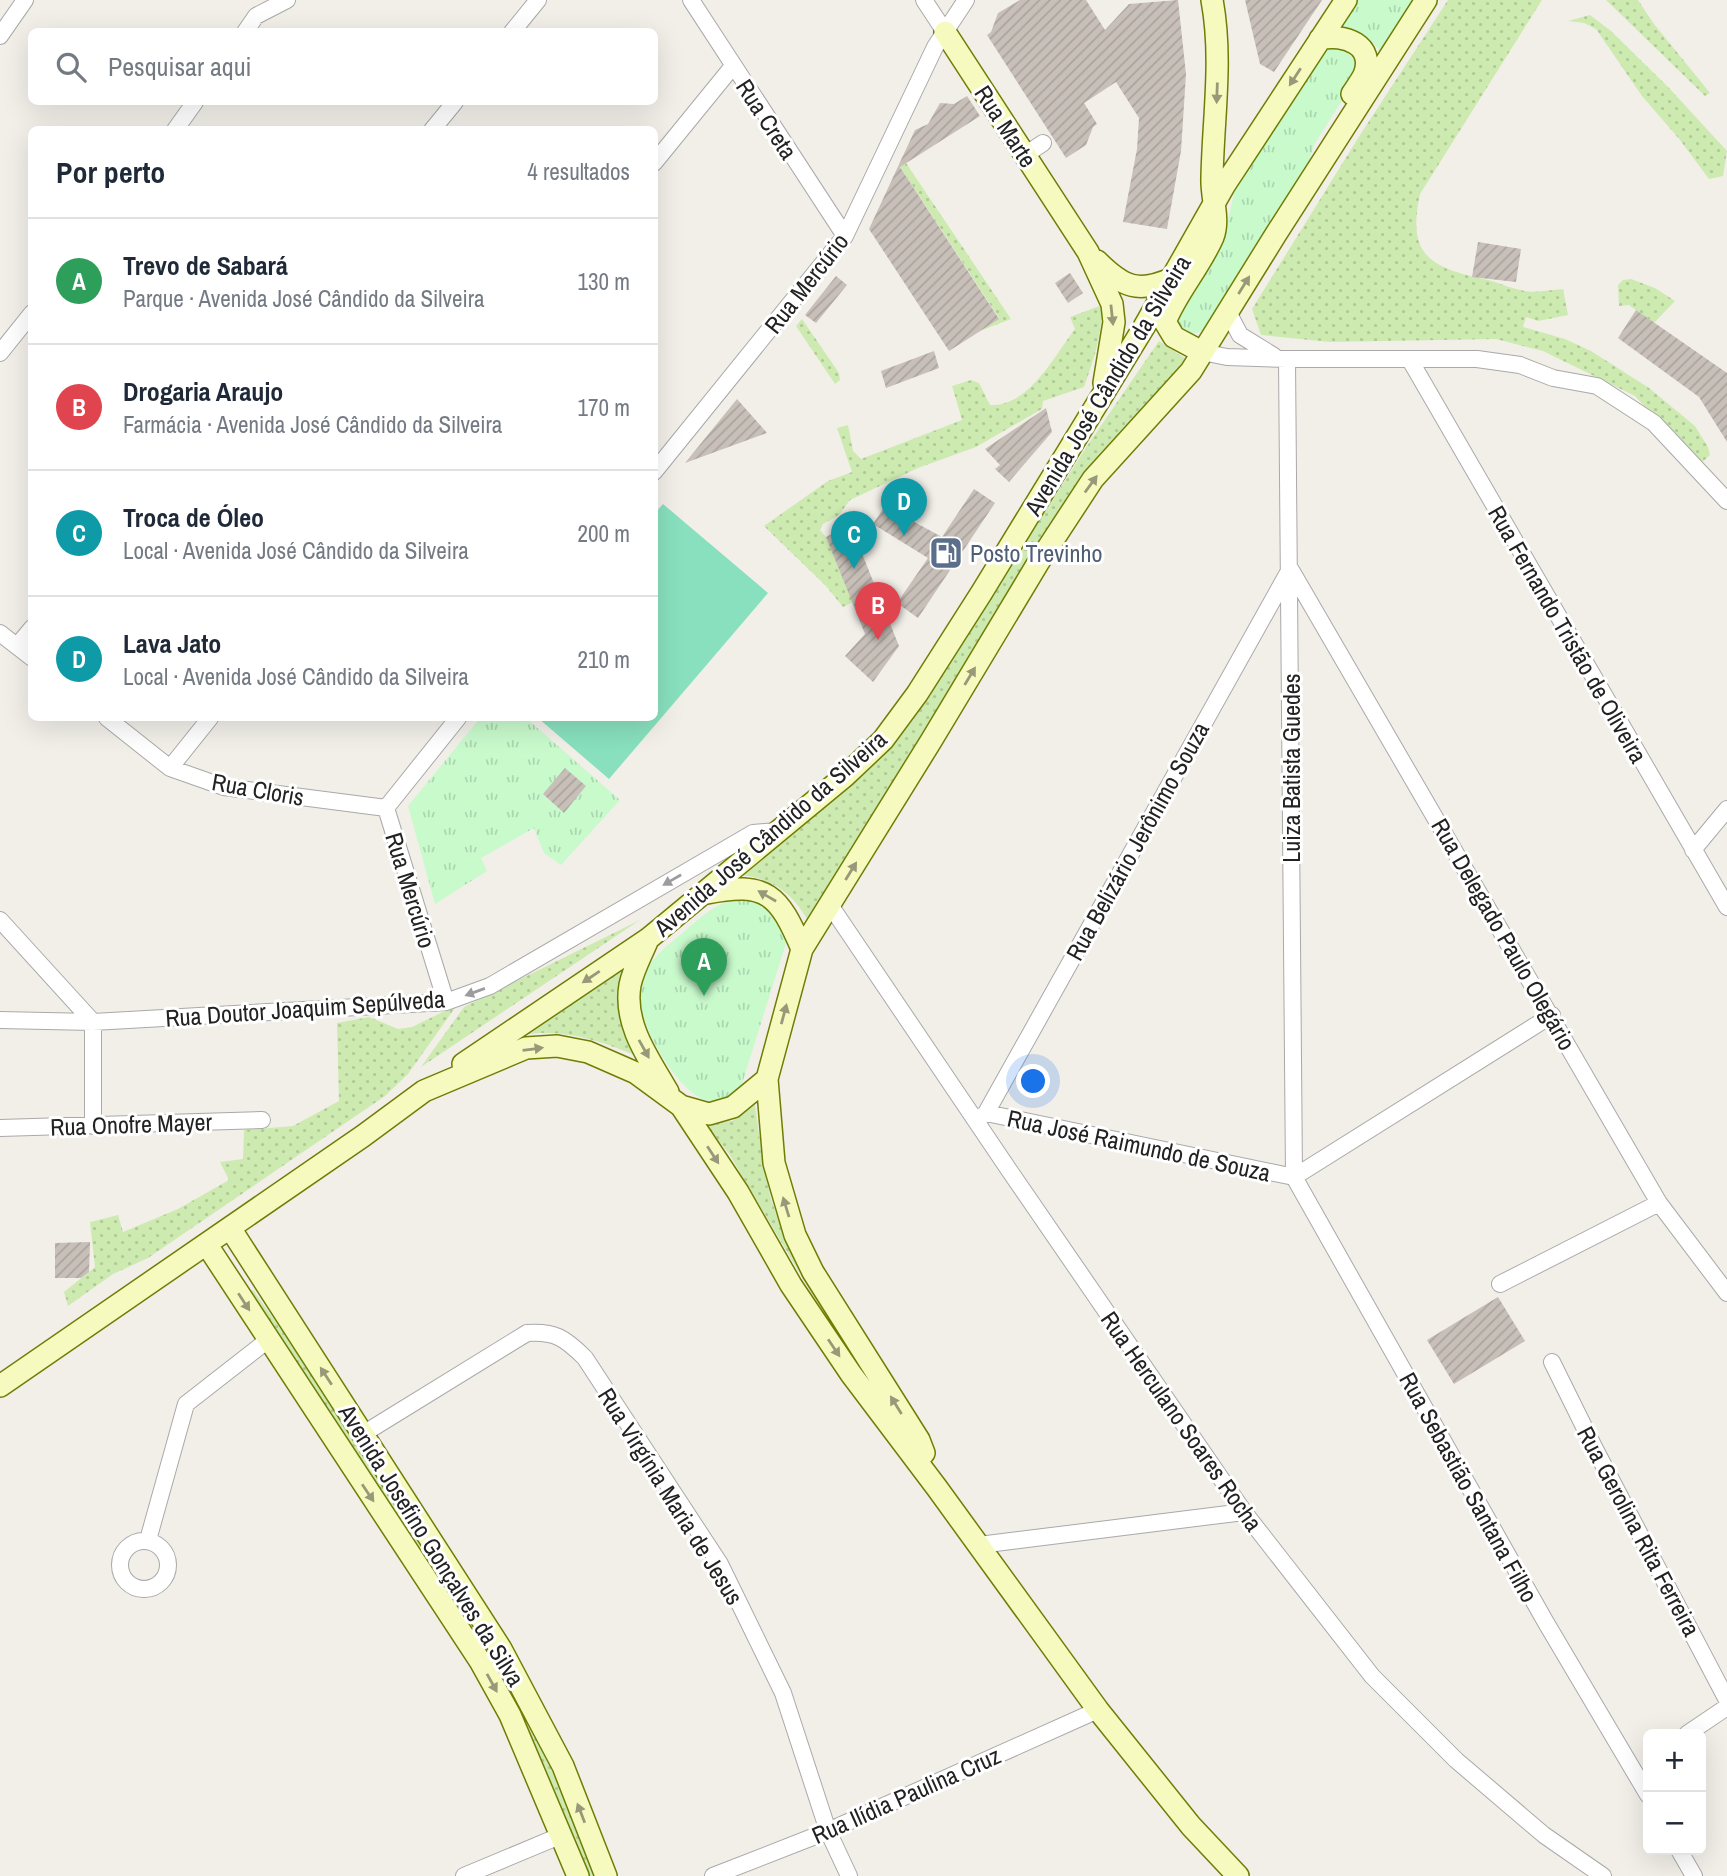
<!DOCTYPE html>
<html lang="pt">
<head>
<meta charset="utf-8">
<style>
  :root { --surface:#fff; --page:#f2f2f3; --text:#1f2937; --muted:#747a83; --line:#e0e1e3; --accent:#d40000 }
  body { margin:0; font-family:"Archivo Narrow",sans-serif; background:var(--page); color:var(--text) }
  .controls { position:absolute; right:21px; bottom:21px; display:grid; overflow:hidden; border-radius:10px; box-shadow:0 7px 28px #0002 }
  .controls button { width:63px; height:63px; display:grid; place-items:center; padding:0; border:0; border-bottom:2px solid var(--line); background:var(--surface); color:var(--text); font:35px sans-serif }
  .you { position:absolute; left:1034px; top:1082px; width:24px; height:24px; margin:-18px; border:5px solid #fff; border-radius:50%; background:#1a73e8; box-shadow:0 0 0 10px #1a73e833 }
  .badge { display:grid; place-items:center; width:46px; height:46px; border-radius:50%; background:var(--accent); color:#fff; font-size:23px; font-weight:700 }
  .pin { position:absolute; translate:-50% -58px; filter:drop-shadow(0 2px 4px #0008) }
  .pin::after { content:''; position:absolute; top:37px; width:24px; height:21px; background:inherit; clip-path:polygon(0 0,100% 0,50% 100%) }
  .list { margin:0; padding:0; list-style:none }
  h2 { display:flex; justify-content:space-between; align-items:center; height:91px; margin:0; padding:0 28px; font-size:30px }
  h2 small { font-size:23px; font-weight:400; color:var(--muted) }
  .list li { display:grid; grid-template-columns:46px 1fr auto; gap:21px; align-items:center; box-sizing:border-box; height:126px; padding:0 28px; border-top:2px solid var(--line) }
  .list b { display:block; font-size:26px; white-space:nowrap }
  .list p { margin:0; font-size:23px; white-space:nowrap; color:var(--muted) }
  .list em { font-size:23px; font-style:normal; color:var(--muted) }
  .icon { flex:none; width:38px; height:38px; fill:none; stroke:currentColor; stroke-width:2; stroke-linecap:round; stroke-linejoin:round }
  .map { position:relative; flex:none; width:1727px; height:1876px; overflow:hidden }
  .search { position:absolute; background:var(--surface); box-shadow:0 7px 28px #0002; left:28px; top:28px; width:630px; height:77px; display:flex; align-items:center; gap:18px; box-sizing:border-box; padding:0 24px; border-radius:10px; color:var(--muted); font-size:26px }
  .panel { position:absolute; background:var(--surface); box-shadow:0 7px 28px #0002; left:28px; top:126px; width:630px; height:595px; border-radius:10px }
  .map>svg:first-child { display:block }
  .grass { fill:url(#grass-dots) }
  .park { fill:url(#park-tufts) }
  .pitch { fill:#88e0be }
  .building { fill:url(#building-hatch) }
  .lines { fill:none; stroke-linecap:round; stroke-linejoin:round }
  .street-casing { stroke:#a9a9a9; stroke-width:18 }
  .secondary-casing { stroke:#707d05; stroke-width:24 }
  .street { stroke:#fff; stroke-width:16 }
  .secondary { stroke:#f7fabf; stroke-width:21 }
  .oneway { fill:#979978 }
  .oneway2 { fill:#9c9c9c }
  .labels { text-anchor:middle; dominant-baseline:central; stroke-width:6; stroke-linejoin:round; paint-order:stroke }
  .street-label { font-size:24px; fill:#222; stroke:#fff }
  .service-label { font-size:24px; fill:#4e5e75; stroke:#fff; text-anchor:start }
</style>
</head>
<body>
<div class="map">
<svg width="1727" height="1876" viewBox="0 0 1727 1876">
  <defs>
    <pattern id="grass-dots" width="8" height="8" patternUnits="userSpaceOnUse" patternTransform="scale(1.75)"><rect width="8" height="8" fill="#cdebb0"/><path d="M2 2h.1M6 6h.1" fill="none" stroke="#b0c997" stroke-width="1.8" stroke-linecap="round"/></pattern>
    <pattern id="park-tufts" width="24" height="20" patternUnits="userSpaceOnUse" patternTransform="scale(1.75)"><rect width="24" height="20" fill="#c8facc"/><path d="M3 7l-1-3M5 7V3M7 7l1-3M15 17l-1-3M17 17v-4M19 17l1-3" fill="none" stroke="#acd6af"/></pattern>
    <pattern id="building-hatch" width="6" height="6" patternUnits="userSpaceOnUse" patternTransform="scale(1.75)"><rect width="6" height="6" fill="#c7bfb8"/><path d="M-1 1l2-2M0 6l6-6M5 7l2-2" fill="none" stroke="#aba49e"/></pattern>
  </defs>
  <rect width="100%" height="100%" fill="#f2efe9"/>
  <path class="grass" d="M1448,0H1542L1420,194C1406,257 1432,268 1488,280C1500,283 1512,289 1525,291C1536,293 1551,290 1563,289L1568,315L1538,321L1526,317L1523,327L1565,339L1591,351L1649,388L1695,426L1708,447L1710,455L1698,466L1635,396L1543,351L1496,339L1330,342L1261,335L1252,309L1360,135Z
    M1606,0H1638L1654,24L1710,93L1705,96Z
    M1590,15L1611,31L1670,89L1727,151L1723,176L1709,179L1680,140L1642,96L1596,29L1584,23L1568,21Z
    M902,157L1011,319L980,331L999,318L899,165Z
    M1631,279L1655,288L1675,301L1654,323L1629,305L1619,306L1618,285L1623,280Z
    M1102,305C1102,335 1094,359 1084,387L1043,401L1042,409L976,447L918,468L850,500L839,515L823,524L820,530L826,537L853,602L843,607L826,586L764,526L828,481L852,472L837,428L848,425L853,451L861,459L962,420L952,386L971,380L979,383L990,405C1028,408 1055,355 1075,329L1070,317Z
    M802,319L839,373L840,380L835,384L796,326Z
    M1159,341L1186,359L1088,468L1048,526L927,733L808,921C793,893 773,879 741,875C802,825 865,780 914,719L1087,446Z
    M640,920L421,1067L464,1007Z
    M623,969C616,1002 621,1027 637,1056C600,1041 564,1028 524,1035L522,1033Z
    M457,1005L408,1074L385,1096L148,1258L113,1274L68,1306L64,1292L95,1267L90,1222L118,1215L123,1232L178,1209L229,1180L220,1162L243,1159L244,1130L293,1126L339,1101L337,1023L369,1017L398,1029L412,1027Z
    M755,1105L763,1163L771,1199L783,1233L809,1281L910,1438L823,1313L730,1155L704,1122L732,1121Z
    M253,1290L290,1341L488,1646L551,1763L596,1876H588L528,1731L249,1291Z"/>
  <path class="park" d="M1357,0H1414L1381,55C1375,38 1356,31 1340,27Z
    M1331,47C1344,49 1351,54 1359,64L1358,75L1314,145L1305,175L1204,330L1194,334L1181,327L1173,317L1180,300L1227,224L1234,193L1325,50Z
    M480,718H526L620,800L561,865L544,853L534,828L481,858L487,871L435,904L408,806Z
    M746,897L775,910L787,940L741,1087C703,1141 645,1038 640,1004C639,994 641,982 645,973C654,954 671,943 686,930C706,913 718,901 746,897Z"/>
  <path class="pitch" d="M663,504L768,593L609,779L538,718H654V514Z"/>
  <path class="building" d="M1020,0H1086L1105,30L1129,4L1178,0L1186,74L1181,151L1167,229L1123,222L1137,149L1139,118L1116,82L1084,103L1097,124L1093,127L1086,145L1066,158L987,35L991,32L998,13Z
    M1245,0H1322L1274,72L1260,64Z
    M967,96L980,116L900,167L999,319L949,351L869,229L915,130L928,124L940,103L954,104Z
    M1478,242L1521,249L1516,282L1472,277Z
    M1070,273L1083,293L1068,303L1055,283Z
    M836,276L847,285L816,323L805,315Z
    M1636,310L1727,373V442L1699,397L1618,338Z
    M934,351L939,368L886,388L881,371Z
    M737,399L767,433L685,463Z
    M1046,408L1052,432L1009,482L995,469L1000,465L985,449Z
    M974,489L995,503L918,618L897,603L928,558L873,524L885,506L942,537Z
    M847,526L857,549L859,546L899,646L873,682L845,656L865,634L826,537Z
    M565,768L586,786L564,813L543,794Z
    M90,1242L89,1272L81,1278H55V1243Z
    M1498,1297L1525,1341L1454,1384L1427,1340Z"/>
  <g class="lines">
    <defs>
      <path id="street" d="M691,0L845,236
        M924,0L945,32
        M245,32L256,16L287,0
        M512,32L538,0
        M0,36L25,0
        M175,130L195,102
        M432,130L455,102
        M1025,155L1043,143
        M654,163L733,66
        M1228,312L1240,335L1274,356
        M1202,352L1227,357L1287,359H1477L1520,365L1553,378L1597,386L1654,423L1727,501
        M0,353L32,313
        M1287,359L1294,1177L1545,1621L1648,1795
        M1410,360L1727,907
        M654,472L845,236L935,47L966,0
        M1291,570L1659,1203L1727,1293
        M0,633L32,658
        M17,646L32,628
        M107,718L170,768L224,787L386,808
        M170,768L210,718
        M386,808L446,1002
        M386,808L458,718
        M1693,850L1727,809
        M830,905L1009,1170L1244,1512L1372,1676L1456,1760L1544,1835L1603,1876
        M0,920L93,1022V1126
        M0,1020L93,1022L446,1002L490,986L753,833L777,831
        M986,1113L1289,571
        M976,1121L986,1113L1294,1177L1552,1015
        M0,1128L262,1120
        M1500,1284L1659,1203
        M1552,1362L1595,1449L1727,1700
        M363,1434L527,1333C555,1331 565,1338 585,1358L720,1564L783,1693L828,1831L849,1876
        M148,1540L186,1404L268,1340
        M120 1565a24 24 0 1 1 48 0a24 24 0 1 1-48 0Z
        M979,1545L1244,1512
        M1687,1734L1727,1707
        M1679,1850L1694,1876
        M464,1876L562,1835
        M713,1876L828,1831L1098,1710"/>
      <path id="secondary" d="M945,32L1088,252L1112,304L1114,322L1104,383
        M1320,39C1344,33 1376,45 1364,75C1361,81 1356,88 1352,94
        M1097,261C1123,287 1138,294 1173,278
        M1202,352L1174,337L1165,322C1177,292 1200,267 1213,237C1220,219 1211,197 1212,178C1213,119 1223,59 1212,0
        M707,893C767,881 779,895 802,949
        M648,939C642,954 633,970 630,985C623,1025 650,1060 668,1092
        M463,1064L648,939L845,776L883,740L917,694L982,592L1144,327L1224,186L1346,0
        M681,1106L709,1114L733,1107L767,1079
        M230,1228L501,1649L563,1766L606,1876
        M207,1245L480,1661L510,1715L578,1876
        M0,1386L363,1136L424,1091L526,1048L557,1046L588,1052L636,1073L681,1106L738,1192L791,1285L851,1374L937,1488L1098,1710L1191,1826L1238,1876
        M924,1453L919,1440L813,1272L795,1235L774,1163L767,1079L802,949L931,741L1038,563L1093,479L1191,371L1276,234L1426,0"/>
    </defs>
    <use href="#street" class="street-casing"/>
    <use href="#secondary" class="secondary-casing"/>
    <use href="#street" class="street"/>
    <use href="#secondary" class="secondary"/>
  </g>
  <defs><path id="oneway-solid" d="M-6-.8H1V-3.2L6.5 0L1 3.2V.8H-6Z" transform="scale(1.75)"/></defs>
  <g class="oneway">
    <use href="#oneway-solid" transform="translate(1295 77) rotate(123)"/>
    <use href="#oneway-solid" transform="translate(1217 93) rotate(92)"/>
    <use href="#oneway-solid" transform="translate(1244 285) rotate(-58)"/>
    <use href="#oneway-solid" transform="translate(1112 315) rotate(84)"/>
    <use href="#oneway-solid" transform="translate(1091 484) rotate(-54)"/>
    <use href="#oneway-solid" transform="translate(970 676) rotate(-59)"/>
    <use href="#oneway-solid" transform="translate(851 871) rotate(-58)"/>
    <use href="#oneway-solid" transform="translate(767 896) rotate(-150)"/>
    <use href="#oneway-solid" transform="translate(591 977) rotate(146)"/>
    <use href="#oneway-solid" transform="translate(784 1014) rotate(-75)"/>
    <use href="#oneway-solid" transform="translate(533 1049) rotate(-7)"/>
    <use href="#oneway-solid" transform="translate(644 1049) rotate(61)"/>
    <use href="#oneway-solid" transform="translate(713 1155) rotate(57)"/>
    <use href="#oneway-solid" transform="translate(786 1207) rotate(-107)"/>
    <use href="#oneway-solid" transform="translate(244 1302) rotate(57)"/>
    <use href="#oneway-solid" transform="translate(834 1348) rotate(56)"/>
    <use href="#oneway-solid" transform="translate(326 1376) rotate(-123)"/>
    <use href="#oneway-solid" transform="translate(896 1405) rotate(-122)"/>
    <use href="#oneway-solid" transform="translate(368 1493) rotate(56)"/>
    <use href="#oneway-solid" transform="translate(492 1683) rotate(61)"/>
    <use href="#oneway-solid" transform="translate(581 1813) rotate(-111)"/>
  </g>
  <g class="oneway2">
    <use href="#oneway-solid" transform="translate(672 880) rotate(150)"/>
    <use href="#oneway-solid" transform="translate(475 992) rotate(160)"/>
  </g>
  <defs>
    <symbol id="fuel-square" viewBox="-11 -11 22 22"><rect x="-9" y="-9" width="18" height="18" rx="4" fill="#5c6f8a" stroke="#fff"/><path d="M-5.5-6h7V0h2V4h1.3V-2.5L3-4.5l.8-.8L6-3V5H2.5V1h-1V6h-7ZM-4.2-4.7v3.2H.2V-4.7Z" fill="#fff"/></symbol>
  </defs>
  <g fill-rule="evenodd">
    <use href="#fuel-square" x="927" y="534" width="38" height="38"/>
  </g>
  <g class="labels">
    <g class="street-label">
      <text transform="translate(767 119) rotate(57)">Rua Creta</text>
      <text transform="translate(1006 126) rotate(57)">Rua Marte</text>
      <text transform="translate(806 283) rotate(-52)">Rua Mercúrio</text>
      <text transform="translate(1107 385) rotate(-59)">Avenida José Cândido da Silveira</text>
      <text transform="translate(1568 634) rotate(60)">Rua Fernando Tristão de Oliveira</text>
      <text transform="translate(1291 768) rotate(-90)">Luiza Batista Guedes</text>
      <text transform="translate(258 789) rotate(10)">Rua Cloris</text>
      <text transform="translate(770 833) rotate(-41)">Avenida José Cândido da Silveira</text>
      <text transform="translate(1137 841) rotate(-61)">Rua Belizário Jerônimo Souza</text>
      <text transform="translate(411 890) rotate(73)">Rua Mercúrio</text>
      <text transform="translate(1504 934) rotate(60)">Rua Delegado Paulo Olegário</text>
      <text transform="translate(305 1008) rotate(-4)">Rua Doutor Joaquim Sepúlveda</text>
      <text transform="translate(131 1124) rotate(-2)">Rua Onofre Mayer</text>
      <text transform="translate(1139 1145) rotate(12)">Rua José Raimundo de Souza</text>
      <text transform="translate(1182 1421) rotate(55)">Rua Herculano Soares Rocha</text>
      <text transform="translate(1469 1487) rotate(61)">Rua Sebastião Santana Filho</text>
      <text transform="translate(671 1496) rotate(58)">Rua Virgínia Maria de Jesus</text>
      <text transform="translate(1639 1531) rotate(62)">Rua Gerolina Rita Ferreira</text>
      <text transform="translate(432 1545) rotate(58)">Avenida Josefino Gonçalves da Silva</text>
      <text transform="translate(906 1795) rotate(-24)">Rua Ilídia Paulina Cruz</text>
    </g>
    <g class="service-label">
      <text x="970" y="553">Posto Trevinho</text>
    </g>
  </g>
</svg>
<div class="controls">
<button>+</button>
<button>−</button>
</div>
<div class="you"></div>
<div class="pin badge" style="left:704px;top:996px;background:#2e9e5b">A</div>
<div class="pin badge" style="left:878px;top:640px;background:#e0444e">B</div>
<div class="pin badge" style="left:854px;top:569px;background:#0f9aa8">C</div>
<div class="pin badge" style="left:904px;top:536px;background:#0f9aa8">D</div>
<div class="search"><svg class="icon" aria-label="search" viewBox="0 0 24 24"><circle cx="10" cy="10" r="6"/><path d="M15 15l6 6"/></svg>Pesquisar aqui</div>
<section class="panel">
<h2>Por perto<small>4 resultados</small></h2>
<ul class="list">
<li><span class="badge" style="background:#2e9e5b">A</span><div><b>Trevo de Sabará</b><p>Parque · Avenida José Cândido da Silveira</p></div><em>130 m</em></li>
<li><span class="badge" style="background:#e0444e">B</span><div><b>Drogaria Araujo</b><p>Farmácia · Avenida José Cândido da Silveira</p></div><em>170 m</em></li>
<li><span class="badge" style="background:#0f9aa8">C</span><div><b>Troca de Óleo</b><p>Local · Avenida José Cândido da Silveira</p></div><em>200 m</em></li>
<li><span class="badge" style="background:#0f9aa8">D</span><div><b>Lava Jato</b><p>Local · Avenida José Cândido da Silveira</p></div><em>210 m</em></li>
</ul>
</section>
</div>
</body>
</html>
